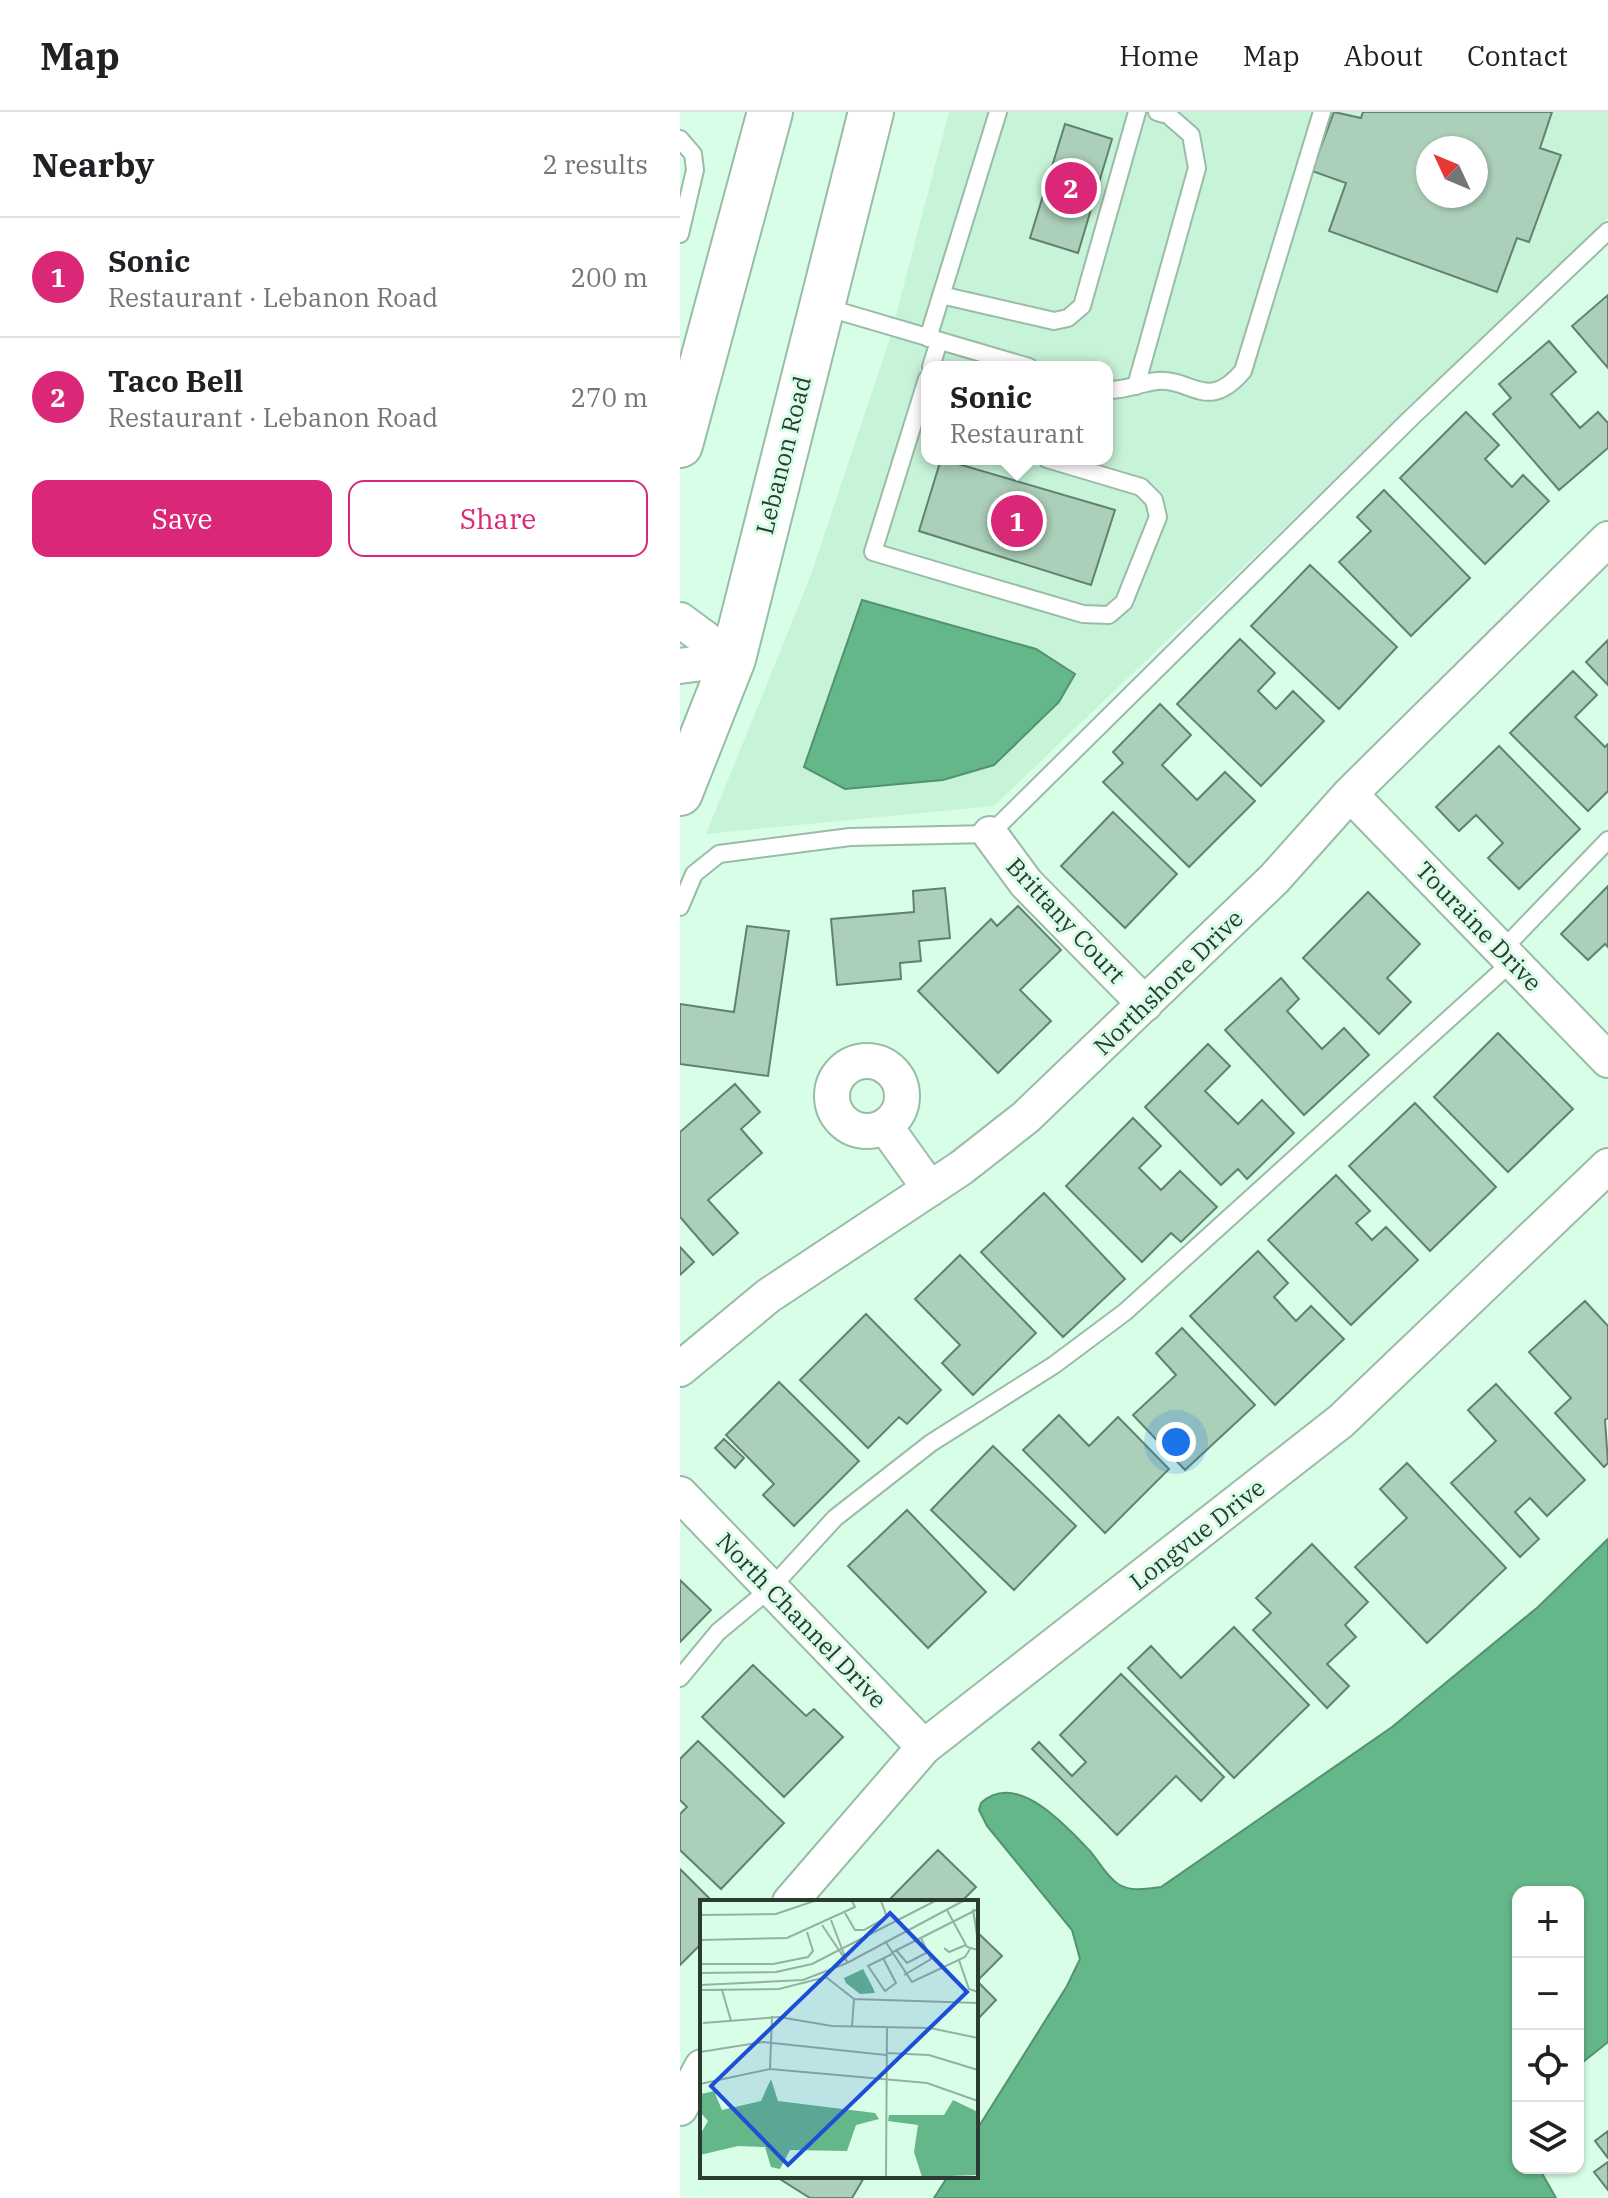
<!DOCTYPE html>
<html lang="en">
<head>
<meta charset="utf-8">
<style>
  :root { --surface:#fff; --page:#f2f2f2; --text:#202124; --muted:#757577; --line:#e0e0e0; --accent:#db2777 }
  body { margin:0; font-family:"IBM Plex Serif",serif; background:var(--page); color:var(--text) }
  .controls { position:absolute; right:24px; bottom:24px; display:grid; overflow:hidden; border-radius:16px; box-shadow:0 2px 6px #0004 }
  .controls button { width:72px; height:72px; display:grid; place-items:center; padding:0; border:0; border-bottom:2px solid var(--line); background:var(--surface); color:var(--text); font:40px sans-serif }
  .compass { position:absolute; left:736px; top:24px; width:72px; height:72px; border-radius:50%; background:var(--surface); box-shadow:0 2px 6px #0004; rotate:314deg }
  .you { position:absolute; left:496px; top:1330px; width:28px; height:28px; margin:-20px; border:6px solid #fff; border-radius:50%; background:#1a73e8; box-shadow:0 0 0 12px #1a73e833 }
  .badge { display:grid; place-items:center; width:52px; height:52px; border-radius:50%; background:var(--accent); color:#fff; font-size:26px; font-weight:700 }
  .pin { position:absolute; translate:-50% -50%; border:4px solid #fff; box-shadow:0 2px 8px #0006 }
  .popup { position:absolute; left:241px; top:249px; width:192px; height:104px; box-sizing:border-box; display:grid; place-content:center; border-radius:16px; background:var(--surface); filter:drop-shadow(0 2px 6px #0005); font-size:26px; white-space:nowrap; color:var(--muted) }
  .popup b { font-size:30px; color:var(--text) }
  .popup::after { content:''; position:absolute; left:50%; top:100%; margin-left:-16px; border:16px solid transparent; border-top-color:var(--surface) }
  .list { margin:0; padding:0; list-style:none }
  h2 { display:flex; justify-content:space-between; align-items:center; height:104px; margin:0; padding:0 32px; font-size:34px }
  h2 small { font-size:26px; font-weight:400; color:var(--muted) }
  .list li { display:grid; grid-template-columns:52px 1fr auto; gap:24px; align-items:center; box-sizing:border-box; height:120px; padding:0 32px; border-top:2px solid var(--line) }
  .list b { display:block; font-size:30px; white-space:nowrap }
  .list p { margin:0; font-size:26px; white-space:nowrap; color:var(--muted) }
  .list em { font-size:26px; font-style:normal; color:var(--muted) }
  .actions { display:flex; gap:16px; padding:24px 32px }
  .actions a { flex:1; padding:18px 0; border:2px solid var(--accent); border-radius:16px; text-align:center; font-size:28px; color:var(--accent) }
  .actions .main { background:var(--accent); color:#fff }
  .icon { flex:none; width:44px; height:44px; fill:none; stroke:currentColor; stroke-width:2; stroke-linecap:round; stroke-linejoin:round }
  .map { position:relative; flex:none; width:928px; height:2086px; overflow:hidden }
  header { display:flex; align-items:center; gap:48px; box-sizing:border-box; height:112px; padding:0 40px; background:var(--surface); border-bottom:2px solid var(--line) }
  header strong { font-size:38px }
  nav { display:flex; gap:44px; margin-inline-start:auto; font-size:28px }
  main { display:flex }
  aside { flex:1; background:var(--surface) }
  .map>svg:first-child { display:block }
  .built { fill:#c7f3d8; fill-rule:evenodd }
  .water { fill:#64b789; stroke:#53926f; stroke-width:2 }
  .building { fill:#abcfb9; stroke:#61826e; stroke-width:2; fill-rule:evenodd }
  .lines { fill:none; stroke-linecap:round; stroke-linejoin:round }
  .lane-casing { stroke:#99bca7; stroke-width:20 }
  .street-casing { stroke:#99bca7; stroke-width:38 }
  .secondary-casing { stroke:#99bca7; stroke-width:48 }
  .lane { stroke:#fff; stroke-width:16 }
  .street { stroke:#fff; stroke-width:34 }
  .secondary { stroke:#fff; stroke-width:44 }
  .labels { text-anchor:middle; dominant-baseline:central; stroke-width:6; stroke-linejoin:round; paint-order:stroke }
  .street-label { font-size:24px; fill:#2c3b32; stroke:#d9fee7 }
  .inset-road { fill:none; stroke:#94b09f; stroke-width:2 }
  .view { fill:#1d4ed8; fill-opacity:0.15; stroke:#1d4ed8; stroke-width:4 }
  .inset-edge { fill:none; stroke:#2c3b32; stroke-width:4 }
</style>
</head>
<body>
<header>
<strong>Map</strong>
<nav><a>Home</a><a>Map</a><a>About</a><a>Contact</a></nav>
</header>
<main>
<aside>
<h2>Nearby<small>2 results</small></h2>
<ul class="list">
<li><span class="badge">1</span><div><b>Sonic</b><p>Restaurant · Lebanon Road</p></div><em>200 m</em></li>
<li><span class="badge">2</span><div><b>Taco Bell</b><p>Restaurant · Lebanon Road</p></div><em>270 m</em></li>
</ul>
<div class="actions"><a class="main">Save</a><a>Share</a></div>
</aside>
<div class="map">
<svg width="928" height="2086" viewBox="0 0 928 2086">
  <rect width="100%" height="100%" fill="#d9fee7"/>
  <path class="built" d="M269,0H928V106L314,694L26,722L129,468L210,226ZM748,36H796V84H748ZM247,255H427V347H247Z"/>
  <path class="water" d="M182,488L356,537L395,562L379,590L314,653L263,668L165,677L124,655Z
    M928,1427V1930L898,1954V1780H838V2056H859L876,2086H254L268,2064H296V2019L387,1874L400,1847L392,1818L307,1714L299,1698L301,1691C336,1658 385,1713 409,1738C419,1749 425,1763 438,1772C451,1780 466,1777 481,1775L712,1615L858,1495Z"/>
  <path class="building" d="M654,0L681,6L683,0H872L860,36L881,43L849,130L837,126L817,180L649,119L666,71L632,59ZM748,36H796V84H748Z
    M385,12L432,27L398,141L350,126Z
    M928,183V256L892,214Z
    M869,229L896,260L871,282L900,316L918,300L928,311V336L879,378L813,302L831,286L819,272Z
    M786,300L819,333L805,347L832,375L843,363L869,389L805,452L720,366Z
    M261,347L435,398L411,473L239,419Z
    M704,378L790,466L731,524L659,450L691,419L677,405Z
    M630,453L717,535L659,597L571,514Z
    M560,527L595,561L578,579L596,597L613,579L644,609L581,674L497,592Z
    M928,528V573L906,550Z
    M893,559L917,583L895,605L925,635L928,632V679L908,699L830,621Z
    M480,592L511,623L482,653L517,688L545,660L575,689L509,755L423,670L443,651L433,640Z
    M819,634L900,717L839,777L808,746L823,731L796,703L779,719L756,695Z
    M433,700L497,762L445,816L381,754Z
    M928,774V835L925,832L908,848L881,822Z
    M265,776L270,826L239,829L241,849L220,851L221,867L157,873L151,807L234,800L233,779Z
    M688,780L740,832L707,866L731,890L699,922L623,846Z
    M338,794L381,838L340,878L371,909L318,961L238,879L311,807L317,814Z
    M67,814L109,819L88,964L0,952V892L54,900Z
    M601,866L619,887L607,899L642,937L664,916L689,943L624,1003L545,918Z
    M818,921L893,997L828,1060L754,985Z
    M528,932L550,954L525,979L558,1012L582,988L614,1021L567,1067L558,1057L541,1073L465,995Z
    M55,972L80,1000L61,1017L82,1041L28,1088L58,1121L33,1143L0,1105V1020Z
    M735,991L816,1075L750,1139L669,1054Z
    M453,1006L481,1034L459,1056L481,1078L500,1059L537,1095L501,1130L491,1121L462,1150L386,1074Z
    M656,1063L690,1099L676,1111L692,1128L706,1115L738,1148L671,1213L588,1128Z
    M364,1081L445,1167L383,1225L301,1140Z
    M0,1135L14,1150L0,1163Z
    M578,1139L608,1171L594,1185L616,1209L631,1194L664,1227L595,1293L510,1204Z
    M280,1143L356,1221L293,1283L262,1251L280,1233L235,1187Z
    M905,1189L928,1214V1306L925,1308L928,1351L924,1355L875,1301L891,1286L849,1240Z
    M186,1202L261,1278L227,1312L219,1305L188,1336L120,1268Z
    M502,1216L575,1293L505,1358L453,1303L496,1263L476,1241Z
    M99,1270L179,1349L114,1414L83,1383L94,1372L46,1323Z
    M816,1272L905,1368L867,1404L850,1386L835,1400L859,1427L840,1445L771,1371L816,1329L788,1298Z
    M379,1303L409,1334L438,1305L489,1357L425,1421L343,1338Z
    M44,1327L64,1346L55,1356L35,1336Z
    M313,1334L396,1414L334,1478L251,1398Z
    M727,1351L826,1456L747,1531L675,1455L727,1406L700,1377Z
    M227,1398L306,1480L248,1536L168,1454Z
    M632,1432L688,1490L665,1513L676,1525L647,1552L669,1574L647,1596L573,1518L591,1501L576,1486Z
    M0,1468L31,1498L0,1530Z
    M554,1515L629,1593L554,1666L448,1556L471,1534L501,1566Z
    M73,1553L126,1604L134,1597L163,1625L104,1685L22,1605Z
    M441,1562L544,1665L521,1689L496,1664L437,1723L352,1637L359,1630L392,1664L406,1650L380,1623Z
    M18,1629L104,1711L41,1777L0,1738V1702L7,1695L0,1688V1647Z
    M258,1738L296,1775L281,1790H207Z
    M0,1757L33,1790H22V1831L0,1853Z
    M296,1819L322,1844L297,1869L316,1888L296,1909Z
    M928,2019V2046L915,2029Z
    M928,2050V2078L914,2060Z
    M95,2064H185L172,2086H130Z"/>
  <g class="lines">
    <defs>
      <path id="lane" d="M0,27L13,42L15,58L0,122
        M261,183L374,209L388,206L402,194L457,0
        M145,195L349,255
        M248,226L318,0
        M251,255L259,229
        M247,267L193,440L403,502L429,503L444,490L478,405L474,388L461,375L367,347
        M456,274L517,56L511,23L488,3L477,0
        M427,278C443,279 460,271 477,269C512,266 527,301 563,259L642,0
        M0,795L14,762L39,742L170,725L310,722L732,305L928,119
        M823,837L928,728
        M0,1566L38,1520L91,1476L155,1406L251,1331L374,1253L445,1200L834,848"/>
      <path id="street" d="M0,508L53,547
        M0,554L53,547
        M670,682L928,948
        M310,722L346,771L465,892
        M152 984a35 35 0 1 1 70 0a35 35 0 1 1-70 0Z
        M205,1014L250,1077
        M0,1257L88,1184L281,1056L346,1005L594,767L670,682L928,427
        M0,1382L244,1635
        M110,1790L244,1635L661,1309L928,1054
        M0,1996L22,1955"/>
      <path id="secondary" d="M0,333L90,0
        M0,681L53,547L191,0"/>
    </defs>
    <use href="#lane" class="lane-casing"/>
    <use href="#street" class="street-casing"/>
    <use href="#secondary" class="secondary-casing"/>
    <use href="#lane" class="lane"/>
    <use href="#street" class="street"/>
    <use href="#secondary" class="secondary"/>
  </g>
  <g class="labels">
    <g class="street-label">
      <text transform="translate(103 343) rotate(-76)">Lebanon Road</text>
      <text transform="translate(386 808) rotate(47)">Brittany Court</text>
      <text transform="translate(799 814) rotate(46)">Touraine Drive</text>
      <text transform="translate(488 870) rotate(-44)">Northshore Drive</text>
      <text transform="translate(517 1422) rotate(-38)">Longvue Drive</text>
      <text transform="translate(122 1508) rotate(46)">North Channel Drive</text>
    </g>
  </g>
  <g transform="translate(20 1788)">
    <rect width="278" height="278" fill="#d9fee7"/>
    <path d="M163,69L173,88L175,93L160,94L146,83L144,78ZM71,179L78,201L175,213L179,219L156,225L147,251L90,250L80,269L71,267L65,247L38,246L0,255V235L8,221L0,212L1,194L14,191L22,210L61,201ZM253,200L278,212V275L222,277L214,252L218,225L188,221L189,215H244Z" fill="#64b789"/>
    <path class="inset-road" d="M273,9L278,42M247,10L267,47L278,50M145,13L155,30H164L187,17L181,1M0,15L76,14L114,1M131,20L147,62M122,25L147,62M0,40L87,38L155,7L152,1M185,41L212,82L265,57L270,49M244,48L249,52L266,45M196,50L207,63L228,52M191,53L278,9M183,58L196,83L185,91L168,66L192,54M259,60L269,89L278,92M0,64H73L108,57L113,51L107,32M0,73L76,72L112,64L235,1M204,75L231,59L221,38M0,85L103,80L147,63L263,1M0,90L79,89L126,77L154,99L278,103M22,90L31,121M3,123L79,117L132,126L230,128L278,138M152,127L154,99M0,152L63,142L186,155M186,153L229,155L278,170M70,169L72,116M0,184L70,169L227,183L278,201M29,277H73M186,277L187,127"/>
    <path class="view" d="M190,13L267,92L88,265L11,186Z"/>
    <rect width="278" height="278" class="inset-edge"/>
  </g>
</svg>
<div class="controls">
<button>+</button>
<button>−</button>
<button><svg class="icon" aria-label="locate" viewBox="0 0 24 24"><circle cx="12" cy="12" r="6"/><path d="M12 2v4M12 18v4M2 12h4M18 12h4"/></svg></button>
<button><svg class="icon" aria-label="layers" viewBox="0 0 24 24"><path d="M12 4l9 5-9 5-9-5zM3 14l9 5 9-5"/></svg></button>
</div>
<svg class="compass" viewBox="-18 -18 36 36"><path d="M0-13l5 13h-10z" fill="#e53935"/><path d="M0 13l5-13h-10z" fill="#757577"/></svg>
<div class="you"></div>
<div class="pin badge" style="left:337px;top:409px">1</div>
<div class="popup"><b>Sonic</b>Restaurant</div>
<div class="pin badge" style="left:391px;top:76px">2</div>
</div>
</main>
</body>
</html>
